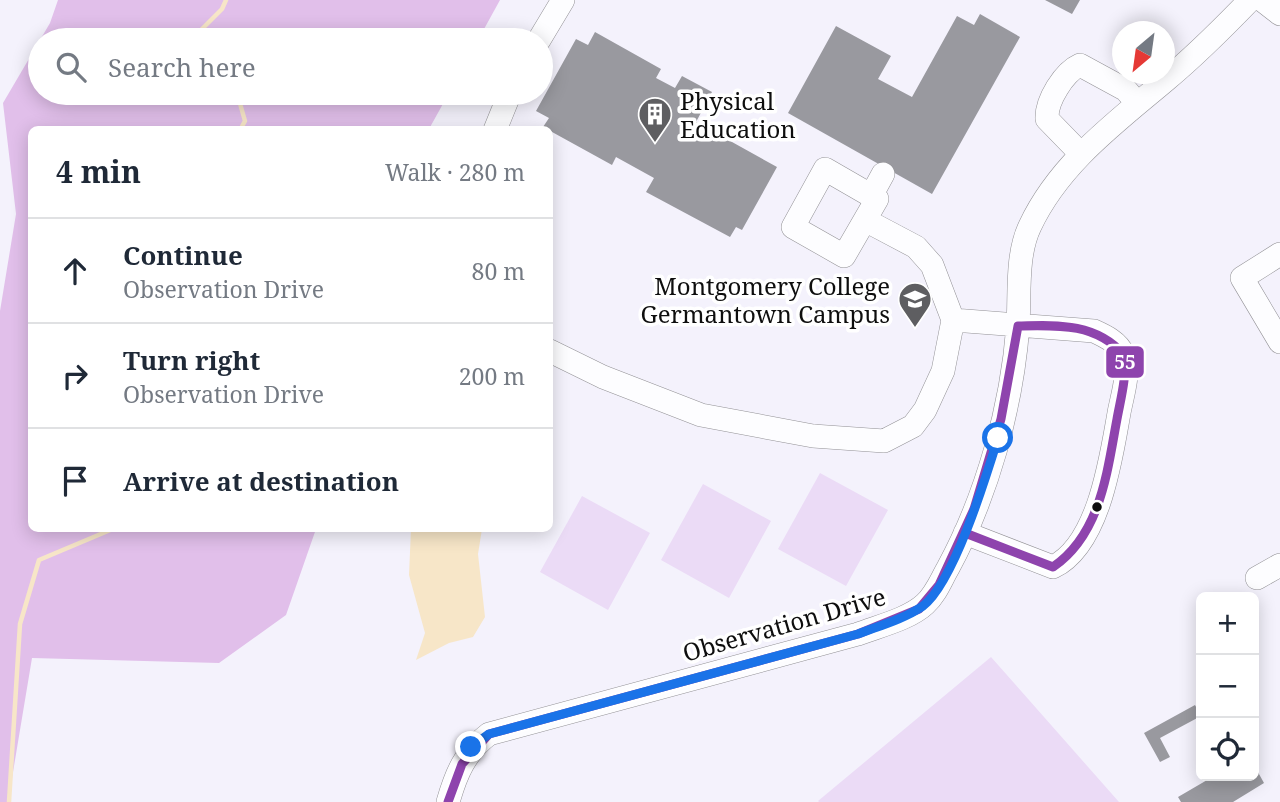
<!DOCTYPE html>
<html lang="en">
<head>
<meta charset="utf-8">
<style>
  :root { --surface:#fff; --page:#f6f6f7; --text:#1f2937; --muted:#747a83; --line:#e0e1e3 }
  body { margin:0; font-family:"Noto Serif",serif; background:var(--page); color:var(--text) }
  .controls { position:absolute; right:21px; bottom:21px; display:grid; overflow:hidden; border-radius:10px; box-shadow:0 4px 18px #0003 }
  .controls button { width:63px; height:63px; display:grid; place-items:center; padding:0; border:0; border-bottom:2px solid var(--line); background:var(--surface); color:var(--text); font:35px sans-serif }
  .compass { position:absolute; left:1112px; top:21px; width:63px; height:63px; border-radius:50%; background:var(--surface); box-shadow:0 4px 18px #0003; rotate:209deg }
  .stop { position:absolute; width:21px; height:21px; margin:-16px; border:5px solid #1a73e8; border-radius:50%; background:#fff }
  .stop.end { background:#1a73e8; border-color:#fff; box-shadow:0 2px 7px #0008 }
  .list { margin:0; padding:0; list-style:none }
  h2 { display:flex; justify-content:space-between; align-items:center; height:91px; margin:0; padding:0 28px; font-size:30px }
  h2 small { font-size:23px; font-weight:400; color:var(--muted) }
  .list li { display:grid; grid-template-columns:46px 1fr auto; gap:21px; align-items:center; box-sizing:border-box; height:105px; padding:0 28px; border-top:2px solid var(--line) }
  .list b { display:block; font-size:26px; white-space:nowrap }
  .list p { margin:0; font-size:23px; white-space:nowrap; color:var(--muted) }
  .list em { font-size:23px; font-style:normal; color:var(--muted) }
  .icon { flex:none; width:38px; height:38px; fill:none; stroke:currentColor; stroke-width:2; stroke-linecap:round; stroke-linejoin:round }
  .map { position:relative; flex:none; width:1280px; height:802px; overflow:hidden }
  .search { position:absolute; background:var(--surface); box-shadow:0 4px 18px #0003; left:28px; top:28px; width:525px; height:77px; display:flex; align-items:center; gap:18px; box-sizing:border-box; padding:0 24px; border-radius:38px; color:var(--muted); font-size:26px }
  .panel { position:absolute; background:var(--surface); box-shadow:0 4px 18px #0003; left:28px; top:126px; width:525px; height:406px; border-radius:10px }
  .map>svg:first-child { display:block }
  .forest { fill:#e1bfea }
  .pitch { fill:#ebdbf6 }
  .water { fill:#f7e6c8 }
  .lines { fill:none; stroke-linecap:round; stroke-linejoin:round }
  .stream { stroke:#f7e6c8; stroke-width:4.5 }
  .building { fill:#99999f }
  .minor-casing { stroke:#929195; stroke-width:24 }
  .minor { stroke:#fdfdff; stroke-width:23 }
  .bus-1-casing { stroke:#fff; stroke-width:14 }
  .bus-1 { stroke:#8e44ad; stroke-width:9 }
  .route { stroke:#1a73e8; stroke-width:9 }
  .bus-dot { fill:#0e0e0e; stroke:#fff; stroke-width:2.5 }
  .labels { text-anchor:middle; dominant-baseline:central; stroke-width:7; stroke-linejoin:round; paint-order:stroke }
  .poi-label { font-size:24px; fill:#0e0e0e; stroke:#fff; text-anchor:start }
  .street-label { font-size:24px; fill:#0e0e0e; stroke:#fff }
  .line-badge { stroke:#fff; stroke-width:2.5 }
  .badge-label { font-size:19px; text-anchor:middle; font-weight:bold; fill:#fff }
</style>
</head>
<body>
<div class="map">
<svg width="1280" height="802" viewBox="0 0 1280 802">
  <rect width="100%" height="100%" fill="#f4f2fc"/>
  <path class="forest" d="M58,0H500L478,40H40V93H449L429,129L32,130V528L316,529L286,615L219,663L32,658L8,802H0V311L16,214L3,103L50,23Z"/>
  <path class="pitch" d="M820,473L888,510L846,586L778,549Z
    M703,484L771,521L729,598L661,560Z
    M582,496L650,533L608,610L540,572Z
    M991,657L1119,802H819L818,801Z"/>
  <path class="water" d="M411,529H482L478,554L485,617L473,637L449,643L416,660L425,633L409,575Z"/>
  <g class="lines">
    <path class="stream" d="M202,40L200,31L222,9L226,0
      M237,93L245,121L240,130
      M9,802L20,624L39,560L115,528"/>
  </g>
  <path class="building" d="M1045,0H1080L1072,14Z
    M980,14L1020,37L932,194L788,113L836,26L891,56L878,79L912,97L957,16L974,25Z
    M595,32L661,69L656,78L675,88L682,76L712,92L696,122L777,167L742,230L736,227L730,237L646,192L654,178L616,157L612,165L543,127L549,118L536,111L576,39L588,45Z
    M1195,705L1201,716L1160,738L1170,757L1160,762L1144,733Z
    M1254,765L1264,783L1233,802H1181L1178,797L1214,776H1254Z"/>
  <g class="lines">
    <defs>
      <path id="minor" d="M1262,0L1280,14
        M539,40L563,0
        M495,130L510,93
        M1081,154L1047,119C1046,101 1064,72 1080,65L1126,90L1137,103
        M825,169L877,199L844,256L793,227Z
        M871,196L883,174
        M1280,254L1242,278L1280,342
        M953,320L1094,331C1105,336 1118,342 1123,354C1131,370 1122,396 1119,413C1111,458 1099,545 1053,567L965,533
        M550,351L603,377L701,415L813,436L884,441L913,426L925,410L943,371L953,320L932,265L916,247L865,220
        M1257,578L1280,565
        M448,802C456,774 465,752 489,734L858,634C879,626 909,619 925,604C936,594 941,580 948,568C987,496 1012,407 1018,325C1020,294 1016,255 1030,226C1059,164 1115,123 1166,80C1196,55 1223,28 1250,0"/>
    </defs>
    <use href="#minor" class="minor-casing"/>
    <use href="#minor" class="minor"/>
    <defs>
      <path id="bus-1" d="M448,802L462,764L489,734L858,634L919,609L939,585L974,509L1001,419L1018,326C1058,325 1096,323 1124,355C1127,377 1121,397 1117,419C1107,472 1101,534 1053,567L965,533"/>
    </defs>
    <use href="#bus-1" class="bus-1-casing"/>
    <use href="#bus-1" class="bus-1"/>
  </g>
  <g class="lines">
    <path class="route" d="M471,747L489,734L858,634C879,626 904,619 923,606C954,582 986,477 998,438"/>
  </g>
  <defs>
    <symbol id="building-pin" viewBox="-11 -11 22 30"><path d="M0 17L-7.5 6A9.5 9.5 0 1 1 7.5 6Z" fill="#5e5e61" stroke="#fff"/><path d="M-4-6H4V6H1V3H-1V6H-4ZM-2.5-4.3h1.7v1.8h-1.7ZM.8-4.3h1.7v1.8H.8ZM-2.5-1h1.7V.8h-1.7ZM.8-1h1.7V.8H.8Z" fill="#fff"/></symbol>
    <symbol id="university-pin" viewBox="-11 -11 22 30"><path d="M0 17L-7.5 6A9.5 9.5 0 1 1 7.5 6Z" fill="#5e5e61" stroke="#fff"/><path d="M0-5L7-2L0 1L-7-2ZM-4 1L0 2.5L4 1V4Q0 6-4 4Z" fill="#fff"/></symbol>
  </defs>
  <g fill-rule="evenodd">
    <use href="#building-pin" x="636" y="95" width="38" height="52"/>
    <use href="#university-pin" x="896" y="280" width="38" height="52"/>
  </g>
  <circle class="bus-dot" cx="1097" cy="507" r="6"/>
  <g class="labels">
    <g class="poi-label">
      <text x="680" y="100">Physical<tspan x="680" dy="28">Education</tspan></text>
      <text x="890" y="285" text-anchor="end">Montgomery College<tspan x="890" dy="28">Germantown Campus</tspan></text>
    </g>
    <g class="street-label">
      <text transform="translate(784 624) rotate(-16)">Observation Drive</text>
    </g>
  </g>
  <rect class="line-badge" x="1105" y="345" width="40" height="34" rx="7" fill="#8e44ad"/>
  <g class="badge-label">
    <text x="1125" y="369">55</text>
  </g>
</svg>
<div class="controls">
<button>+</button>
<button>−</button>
<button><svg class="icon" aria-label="locate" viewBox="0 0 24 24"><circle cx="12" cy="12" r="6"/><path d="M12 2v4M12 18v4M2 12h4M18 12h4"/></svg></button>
</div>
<svg class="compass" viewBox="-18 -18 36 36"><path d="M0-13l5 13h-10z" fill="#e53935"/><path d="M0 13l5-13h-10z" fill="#747a83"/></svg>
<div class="stop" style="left:998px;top:438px"></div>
<div class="stop end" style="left:471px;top:747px"></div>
<div class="search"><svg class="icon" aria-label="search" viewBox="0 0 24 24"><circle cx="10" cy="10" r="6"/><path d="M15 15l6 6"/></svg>Search here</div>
<section class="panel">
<h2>4 min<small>Walk · 280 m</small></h2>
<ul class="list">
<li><svg class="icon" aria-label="ahead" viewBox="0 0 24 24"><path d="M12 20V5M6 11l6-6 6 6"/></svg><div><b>Continue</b><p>Observation Drive</p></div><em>80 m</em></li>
<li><svg class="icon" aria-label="right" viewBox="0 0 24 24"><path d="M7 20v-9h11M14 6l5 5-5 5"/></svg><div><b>Turn right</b><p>Observation Drive</p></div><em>200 m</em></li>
<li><svg class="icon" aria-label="arrive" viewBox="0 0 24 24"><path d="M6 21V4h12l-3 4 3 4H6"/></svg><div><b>Arrive at destination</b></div></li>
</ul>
</section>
</div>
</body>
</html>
